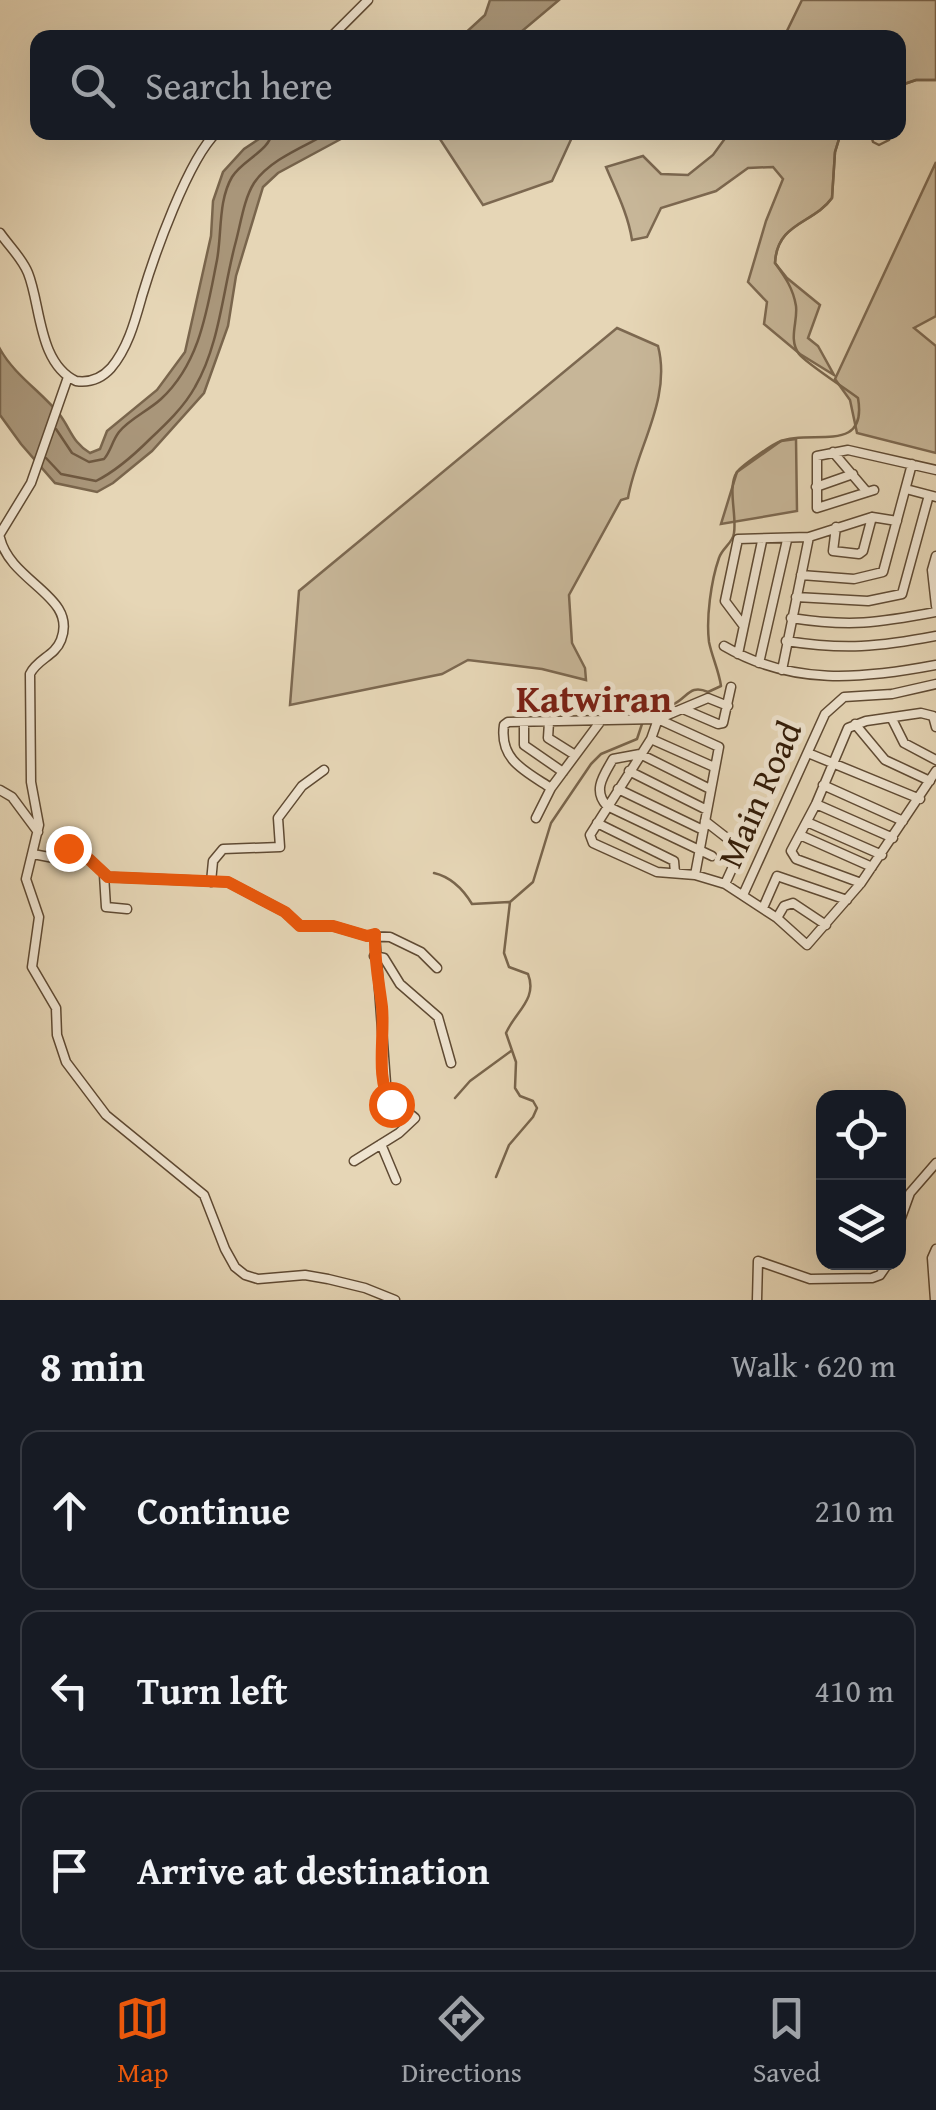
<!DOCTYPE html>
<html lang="en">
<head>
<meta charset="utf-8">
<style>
  :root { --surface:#171b24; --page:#242831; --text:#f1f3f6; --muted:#9ea1a6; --line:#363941; --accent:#ea580c }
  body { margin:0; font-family:"Gentium Book Plus",serif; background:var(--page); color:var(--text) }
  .controls { position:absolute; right:30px; bottom:30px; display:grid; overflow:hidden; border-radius:20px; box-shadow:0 10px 40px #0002 }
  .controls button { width:90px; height:90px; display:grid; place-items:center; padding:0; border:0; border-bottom:2px solid var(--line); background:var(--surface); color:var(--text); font:50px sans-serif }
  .stop { position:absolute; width:30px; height:30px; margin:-22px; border:8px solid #ea580c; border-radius:50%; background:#fff }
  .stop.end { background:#ea580c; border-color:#fff; box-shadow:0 2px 10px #0008 }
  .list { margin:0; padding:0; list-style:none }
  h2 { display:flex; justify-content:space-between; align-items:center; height:130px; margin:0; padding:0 40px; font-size:42px }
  h2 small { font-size:32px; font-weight:400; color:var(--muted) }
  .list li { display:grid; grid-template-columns:65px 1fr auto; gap:30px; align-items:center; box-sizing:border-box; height:160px; margin:0 20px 20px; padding:0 20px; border:2px solid var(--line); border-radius:20px }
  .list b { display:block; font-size:38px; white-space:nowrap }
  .list em { font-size:32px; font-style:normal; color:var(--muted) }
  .icon { flex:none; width:55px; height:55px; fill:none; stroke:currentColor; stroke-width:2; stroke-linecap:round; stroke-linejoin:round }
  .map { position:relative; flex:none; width:936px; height:1300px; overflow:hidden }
  .search { position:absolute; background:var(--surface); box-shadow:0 10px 40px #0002; left:30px; right:30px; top:30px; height:110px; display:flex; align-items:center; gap:25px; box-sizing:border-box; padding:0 35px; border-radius:20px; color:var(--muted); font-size:38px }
  .sheet { height:670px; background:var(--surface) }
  nav { display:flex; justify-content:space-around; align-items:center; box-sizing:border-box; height:140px; border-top:2px solid var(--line); background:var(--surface); font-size:28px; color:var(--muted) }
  nav a { display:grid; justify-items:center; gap:5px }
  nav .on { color:var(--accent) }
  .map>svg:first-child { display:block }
  .green { fill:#c7b698; stroke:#7c6850; stroke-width:2.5 }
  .water { fill:#a9967a; stroke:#79654c; stroke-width:2.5 }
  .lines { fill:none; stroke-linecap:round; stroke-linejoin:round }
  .shore { stroke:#6e5840; stroke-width:2.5 }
  .stream { stroke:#79654c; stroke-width:2.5 }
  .minor-casing { stroke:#5f4a33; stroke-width:11 }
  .minor { stroke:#efe4d0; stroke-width:8 }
  .route { stroke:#ea580c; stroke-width:12 }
  .labels { text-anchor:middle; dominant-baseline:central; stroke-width:10; stroke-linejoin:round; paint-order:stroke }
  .street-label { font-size:35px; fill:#321b07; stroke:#efe4d0 }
  .neighbourhood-label { font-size:38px; font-weight:bold; fill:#7a1f14; stroke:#efe4d0 }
</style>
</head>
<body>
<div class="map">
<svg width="936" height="1300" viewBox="0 0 936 1300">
  <rect width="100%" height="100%" fill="#e6d6b6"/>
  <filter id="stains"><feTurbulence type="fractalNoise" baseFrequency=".002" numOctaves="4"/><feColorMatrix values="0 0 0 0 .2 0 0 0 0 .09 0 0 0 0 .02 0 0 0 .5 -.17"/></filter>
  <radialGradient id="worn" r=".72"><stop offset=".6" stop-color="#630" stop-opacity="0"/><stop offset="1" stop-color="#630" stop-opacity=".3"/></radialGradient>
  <path class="green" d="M802,0H936V80H916L899,86L898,38L784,37Z
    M436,133H574L552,181L483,205Z
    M729,133H841L835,152L832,198C814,224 777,222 775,263L787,278L820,305L808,338L818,346L834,375L800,354L764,324L767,302L748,282L766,221L783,179L773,167L748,168L716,191L661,208L647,237L632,240C628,214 616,191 606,167L643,156L661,174L688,175L713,155Z
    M936,162V316L914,328L936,346V453L857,433L850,400L835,379Z
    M617,328L658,346C672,399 636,449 628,498L621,500L569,595L572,643L585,668L586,680L542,669L468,660L442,674L290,705L299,591Z
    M796,439L797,511L721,524L737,472L781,441Z"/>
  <path class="water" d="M490,0H559L515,37H461L485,15Z
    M268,133H352L278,173L263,187L236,276L228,326L204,393L152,451L113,483L97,492L55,483L21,444L0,415V349C15,376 42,392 60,415C71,430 73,443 90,453L100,449L107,431L157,390L185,352L211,236L213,201L223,172L244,149Z"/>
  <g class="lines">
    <path class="shore" d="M56,429L72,453L89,462L104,459C111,451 112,441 119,432C129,419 148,411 161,399C200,363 207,310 217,260C222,233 218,201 232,177C242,160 270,151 272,132
      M46,458L61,474L96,481C116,471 134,455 150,439C166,424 184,407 195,387C220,344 223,288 236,241C241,222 244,199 254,183C270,159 306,146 330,132"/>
    <path class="stream" d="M898,86L916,80H936
      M870,132L873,142L879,145L889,140V132
      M644,716L647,709L664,699L674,704C688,697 690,684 708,692L721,686C719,671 712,657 709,642C706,618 711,581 719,558C722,548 733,543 734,533C737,515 727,487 737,472C742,465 773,444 781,441C811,429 868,455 858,398C845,388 807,364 799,354C788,339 798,322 796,306C793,288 785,277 775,263C777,222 813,224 832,198L835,152L841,132
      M434,873C451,877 463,889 472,904L509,902
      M455,1098L470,1081L511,1051
      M496,1177L509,1145L533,1117L537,1108L533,1101L520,1096L515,1088L516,1062L506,1033C515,1012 538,999 528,974L509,967L504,953L510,902L533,882L551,823L591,764L601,754L637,739L642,724"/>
    <defs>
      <path id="minor" d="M330,38L368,0
        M0,233C9,246 22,258 28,273C41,305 38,363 76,381C90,383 101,379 111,368C128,348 135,321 142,296C154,256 188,159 217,132
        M833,452L867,492
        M816,487L853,474
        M906,489L936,497
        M874,490L817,508V456L848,450L936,470
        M836,527L833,551L859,554L863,551L872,517
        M0,534L31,483L68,377
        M0,538C11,583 78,596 61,640C55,656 37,659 30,674L31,782L39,825L26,879L39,917L32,967L56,1008L57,1035L66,1062L106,1115L204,1195L225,1249L235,1267L245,1275L258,1279L305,1275L328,1279L365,1288L395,1300
        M936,556L932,570L936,606
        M801,575L854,579L883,572L912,464
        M796,597L868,601L902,594L929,495
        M791,618C850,627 878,623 936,612
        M743,625L725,601L738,539L809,537L872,517L897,521
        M786,641C844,650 879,647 936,636
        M724,646C792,686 862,679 936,665
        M738,654L762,541
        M759,663L787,540
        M782,670L809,537
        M683,709L718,724L723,723L731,687
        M658,719L651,739L590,835L593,843L657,872L695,875L725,884L777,918L807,945L861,883L936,771
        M658,719L719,747L695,875
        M892,719L904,743L936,760
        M524,722V745L563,772
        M549,722L548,738L575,755
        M855,724L885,760L930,781
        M651,739L714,767
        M808,753L920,799
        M629,771L707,810
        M823,785L903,821
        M551,788C525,771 499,760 504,725L508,722L658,719L708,698L728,706
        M618,789L703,830
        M710,789L640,754L613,759C604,775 592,790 607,806L712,856
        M0,790L12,797L38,832
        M816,804L893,838
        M536,818L551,788L600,722
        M705,821L741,849L725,884
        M807,822L882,855
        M597,823L674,861L675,873
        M800,835L872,867
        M33,854L54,858L76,847L108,877L228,882L285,912L300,926H333L367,936L390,937L421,952L437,968
        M104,875L106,907L127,909
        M211,882L213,861L223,849L280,847L278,818L302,786L324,770
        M861,883L796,859L791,851L816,804L848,728L866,721L921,713L933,716L936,727
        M743,895L825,714L844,697L892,694L936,684
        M763,908L777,876L847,900
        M777,918L784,906L793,903L826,925
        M374,956L384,958L400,984L438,1017L451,1063
        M381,1144L396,1180
        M354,1161L399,1133L415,1118C407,1110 391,1106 387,1097L375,934
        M898,1226L910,1193L936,1163
        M757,1300L758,1261L810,1279L872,1278L880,1275L889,1262
        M935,1300L932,1258L936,1249"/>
    </defs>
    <use href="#minor" class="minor-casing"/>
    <use href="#minor" class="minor"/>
  </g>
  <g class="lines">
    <path class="route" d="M68,848L76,847L108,877L228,882L285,912L300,926H333L367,936L375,934C374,960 379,982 382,1007C385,1036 375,1079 391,1104"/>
  </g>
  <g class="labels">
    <g class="street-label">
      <text transform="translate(759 794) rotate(-66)">Main Road</text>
    </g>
    <g class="neighbourhood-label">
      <text x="594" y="698">Katwiran</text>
    </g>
  </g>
  <rect width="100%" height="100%" filter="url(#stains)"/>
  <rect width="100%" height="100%" fill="url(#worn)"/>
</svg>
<div class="controls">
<button><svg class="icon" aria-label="locate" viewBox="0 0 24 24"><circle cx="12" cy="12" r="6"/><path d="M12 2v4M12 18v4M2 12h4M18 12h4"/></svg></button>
<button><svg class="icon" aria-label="layers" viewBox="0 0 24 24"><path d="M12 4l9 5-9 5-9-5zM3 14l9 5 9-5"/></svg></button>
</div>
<div class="stop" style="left:391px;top:1104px"></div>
<div class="stop end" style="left:68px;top:848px"></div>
<div class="search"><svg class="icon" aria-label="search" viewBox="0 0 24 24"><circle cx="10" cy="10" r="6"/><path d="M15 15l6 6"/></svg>Search here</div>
</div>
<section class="sheet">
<h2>8 min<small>Walk · 620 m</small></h2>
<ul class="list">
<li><svg class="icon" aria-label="ahead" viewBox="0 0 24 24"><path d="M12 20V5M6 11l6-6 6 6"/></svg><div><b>Continue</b></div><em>210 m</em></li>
<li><svg class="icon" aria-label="left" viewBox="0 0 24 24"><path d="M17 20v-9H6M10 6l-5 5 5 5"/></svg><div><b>Turn left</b></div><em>410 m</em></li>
<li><svg class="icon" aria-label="arrive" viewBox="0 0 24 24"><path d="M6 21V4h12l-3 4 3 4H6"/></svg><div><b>Arrive at destination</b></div></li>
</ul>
</section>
<nav>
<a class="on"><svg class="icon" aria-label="map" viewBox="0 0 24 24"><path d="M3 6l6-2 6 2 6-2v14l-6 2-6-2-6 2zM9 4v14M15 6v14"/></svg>Map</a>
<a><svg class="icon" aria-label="directions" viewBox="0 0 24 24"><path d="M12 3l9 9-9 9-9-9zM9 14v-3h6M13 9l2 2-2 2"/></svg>Directions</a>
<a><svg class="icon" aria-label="saved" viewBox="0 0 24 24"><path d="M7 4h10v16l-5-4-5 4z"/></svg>Saved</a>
</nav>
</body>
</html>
